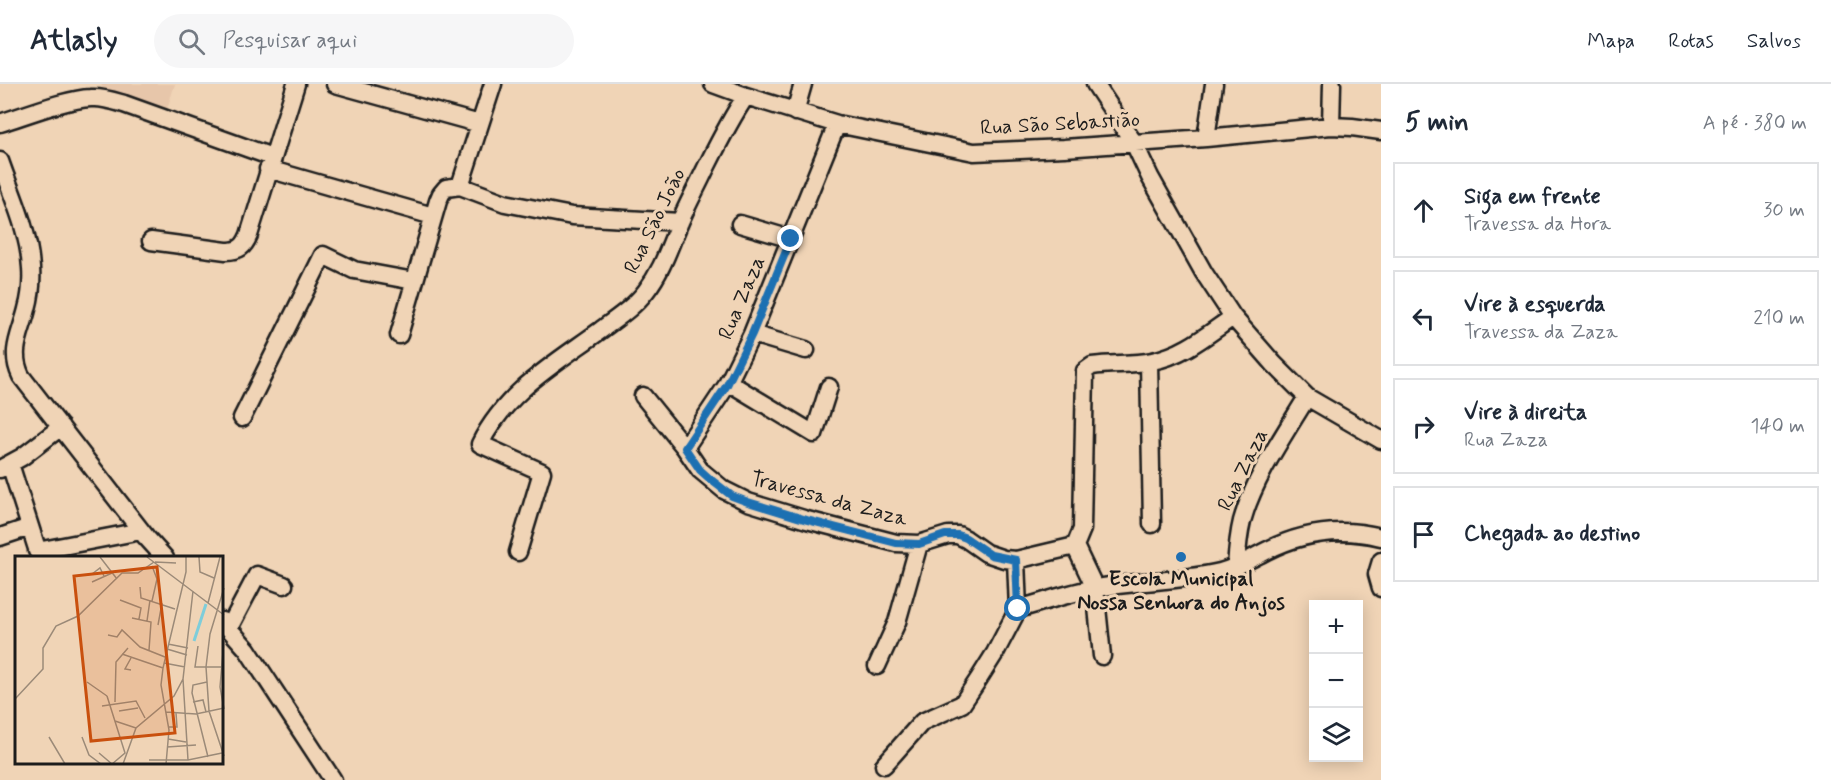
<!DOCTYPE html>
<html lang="pt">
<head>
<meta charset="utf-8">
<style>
  :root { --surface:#fff; --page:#f6f6f7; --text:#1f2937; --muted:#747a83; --line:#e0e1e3 }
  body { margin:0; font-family:Mynerve,sans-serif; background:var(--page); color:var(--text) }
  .controls { position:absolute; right:18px; bottom:18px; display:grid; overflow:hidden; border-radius:0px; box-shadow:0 3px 15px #0003 }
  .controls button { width:54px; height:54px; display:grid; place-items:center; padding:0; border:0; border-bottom:2px solid var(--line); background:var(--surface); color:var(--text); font:30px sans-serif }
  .stop { position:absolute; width:18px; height:18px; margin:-14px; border:4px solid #1f6fb2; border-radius:50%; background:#fff }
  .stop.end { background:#1f6fb2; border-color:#fff; box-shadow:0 2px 6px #0008 }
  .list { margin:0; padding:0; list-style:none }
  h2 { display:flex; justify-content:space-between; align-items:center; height:78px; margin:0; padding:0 24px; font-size:26px }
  h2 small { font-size:20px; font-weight:400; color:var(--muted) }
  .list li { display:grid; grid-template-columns:39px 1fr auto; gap:18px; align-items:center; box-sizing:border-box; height:96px; margin:0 12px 12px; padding:0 12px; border:2px solid var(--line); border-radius:0px }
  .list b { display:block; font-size:22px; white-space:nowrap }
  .list p { margin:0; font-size:20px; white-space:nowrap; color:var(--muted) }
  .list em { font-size:20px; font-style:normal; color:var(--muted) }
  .icon { flex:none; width:33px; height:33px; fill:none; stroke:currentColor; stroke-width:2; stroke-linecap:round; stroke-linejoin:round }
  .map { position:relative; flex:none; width:1381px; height:696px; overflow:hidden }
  header { display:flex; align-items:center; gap:36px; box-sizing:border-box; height:84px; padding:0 30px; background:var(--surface); border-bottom:2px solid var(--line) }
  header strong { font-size:28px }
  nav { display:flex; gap:33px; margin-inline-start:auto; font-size:21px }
  .search { width:420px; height:54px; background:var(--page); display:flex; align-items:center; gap:15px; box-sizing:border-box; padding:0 21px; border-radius:33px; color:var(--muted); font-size:22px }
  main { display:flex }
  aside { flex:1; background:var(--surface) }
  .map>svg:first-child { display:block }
  .built { fill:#e7c6aa }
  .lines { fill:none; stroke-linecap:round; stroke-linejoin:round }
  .minor-casing { stroke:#1c1c1c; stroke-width:21 }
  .minor { stroke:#f0d4b6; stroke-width:16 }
  .route { stroke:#1f6fb2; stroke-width:8 }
  .poi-dot { fill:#1f6fb2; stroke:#f0d4b6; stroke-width:2 }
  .labels { text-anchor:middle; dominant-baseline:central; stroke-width:6; stroke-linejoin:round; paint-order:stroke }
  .street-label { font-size:21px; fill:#1c1c1c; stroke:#f0d4b6 }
  .poi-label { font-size:21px; font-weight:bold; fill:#1c1c1c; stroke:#f0d4b6 }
  .inset-river { fill:none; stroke:#7ecdda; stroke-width:3 }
  .inset-road { fill:none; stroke:#9b8a78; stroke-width:1.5 }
  .view { fill:#c9500e; fill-opacity:0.15; stroke:#c9500e; stroke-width:3 }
  .inset-edge { fill:none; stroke:#1c1c1c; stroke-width:3 }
</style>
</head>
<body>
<header>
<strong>Atlasly</strong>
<div class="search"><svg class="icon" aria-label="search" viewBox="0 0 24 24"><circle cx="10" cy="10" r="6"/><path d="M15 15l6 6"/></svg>Pesquisar aqui</div>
<nav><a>Mapa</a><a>Rotas</a><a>Salvos</a></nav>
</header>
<main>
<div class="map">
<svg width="1381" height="696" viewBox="0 0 1381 696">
  <rect width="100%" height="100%" fill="#f0d4b6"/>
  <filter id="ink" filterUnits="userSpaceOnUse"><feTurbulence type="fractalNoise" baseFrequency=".0167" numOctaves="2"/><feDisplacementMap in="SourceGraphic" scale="12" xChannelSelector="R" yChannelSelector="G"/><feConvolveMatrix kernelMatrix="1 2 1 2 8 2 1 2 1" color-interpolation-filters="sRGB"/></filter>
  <g filter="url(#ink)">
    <path class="built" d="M102,0H175L167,25L101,3Z"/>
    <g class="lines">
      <defs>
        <path id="minor" d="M335,0L480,40
          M713,0L746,12L837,40L974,68L1064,64L1206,54L1331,42L1352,43L1381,47
          M1095,0L1134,59L1150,93L1204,189L1233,233L1274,280L1307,313L1381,356
          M795,28L803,0
          M0,39C26,31 66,15 91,14C103,13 114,17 124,20L272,73
          M1331,42L1332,0
          M1206,54L1214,0
          M0,77C12,112 29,147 31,184C32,198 31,211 27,225C21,250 9,267 21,292L146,453L165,474
          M268,85L433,132
          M460,102L493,0
          M740,140L791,155
          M151,157L226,167C239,167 244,163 249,151L296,0
          M752,250L806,266
          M399,251L438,117L441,110L446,104L460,102L505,119L572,132L680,138
          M1149,278L1152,440
          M728,298L814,350L829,303
          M643,312L685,364L700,386L724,406L748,418L807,436L896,459L919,460L948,451H958L966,455L986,469L1004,475L1016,476L1075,462
          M242,334L323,171L354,186L414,197
          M685,364L727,301L752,250L837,40
          M10,380L40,474
          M0,385L22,373L61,343
          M0,453L30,443
          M1075,462L1082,445L1085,287L1092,282C1112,279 1133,281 1152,277C1184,271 1208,250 1233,233
          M1075,462L1095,504L1102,572
          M37,467L141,447
          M518,468L542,388L480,360C506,307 556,279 601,246C617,234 634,223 646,207C663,185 669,163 680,138C687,121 696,105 704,88C717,62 729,37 746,12
          M1381,477L1377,490L1381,504
          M1236,484C1237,468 1238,453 1242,437C1254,394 1284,351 1307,313
          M1018,525C1044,518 1071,508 1097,504C1138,497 1180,497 1220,488C1237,484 1250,475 1266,467C1303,448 1340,443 1381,453
          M222,537L247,565L333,696
          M229,544L257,491L284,501
          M877,582L897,538L919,460
          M884,681L922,638L962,620L978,596L995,569L1018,525L1016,476"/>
      </defs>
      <use href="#minor" class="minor-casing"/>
      <use href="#minor" class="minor"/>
    </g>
  </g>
  <g class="lines" filter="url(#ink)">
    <path class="route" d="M791,155L752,250L727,301L685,364L700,386L710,395L732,412L748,418L807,436L896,459L919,460L945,451H958L966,454L991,471L1016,476L1018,525"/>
  </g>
  <circle class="poi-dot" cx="1181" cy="473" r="6"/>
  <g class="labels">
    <g class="street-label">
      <text transform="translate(1060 40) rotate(-3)">Rua São Sebastião</text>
      <text transform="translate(655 137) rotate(-64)">Rua São João</text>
      <text transform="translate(742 214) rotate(-67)">Rua Zaza</text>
      <text transform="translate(1243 386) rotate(-64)">Rua Zaza</text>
      <text transform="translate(829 415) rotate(15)">Travessa da Zaza</text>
    </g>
    <g class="poi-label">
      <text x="1181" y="495">Escola Municipal<tspan x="1181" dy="24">Nossa Senhora do Anjos</tspan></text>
    </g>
  </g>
  <g transform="translate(15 472)">
    <rect width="208" height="208" fill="#f0d4b6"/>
    <path class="inset-river" d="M179,85L191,48"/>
    <path class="inset-road" d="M85,1L102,23M132,1L209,59M184,1L185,16L199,22M140,6L161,7M137,10L142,23L137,45M77,18L85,12L89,20M77,26L97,17M125,31L126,42L160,53M209,32L195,78L191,111L194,155L209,200M105,44L126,52L124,63M193,47L205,1M117,62L136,66L134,94M132,65L135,44M143,69L147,47M93,79L102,81L107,74L125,91L150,101M209,84L205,131L209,153M153,88L173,92M183,90L180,111H209M152,93L172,99M107,98L148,112M116,102L110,113L116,114M149,107L170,111M168,123L173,204M72,126L92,140M192,126L178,129L177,137L193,201M0,143L28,113V92L41,70L63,60L107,17H123L139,6M100,146L101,106L113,92M178,146L188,144L191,156M87,150L121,145L130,162M104,155L123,152M151,156L181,158L209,152M100,165L121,172M154,171H162L161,157M34,181L50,208M67,181L74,199L86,208M153,183L171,186M152,191L181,189M84,197L97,208L110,197L92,140M134,204H173L207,197M108,208L121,172L159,140L168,123L178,35M151,208L154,174L146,129L148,112L171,16V1"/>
    <path class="view" d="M142,11L160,177L76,185L59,20Z"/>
    <rect width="208" height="208" class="inset-edge"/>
  </g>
</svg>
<div class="controls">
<button>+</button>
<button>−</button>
<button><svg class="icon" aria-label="layers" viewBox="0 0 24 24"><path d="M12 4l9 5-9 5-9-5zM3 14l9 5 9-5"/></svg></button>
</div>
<div class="stop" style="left:1018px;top:525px"></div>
<div class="stop end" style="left:791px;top:155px"></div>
</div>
<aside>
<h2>5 min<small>A pé · 380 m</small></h2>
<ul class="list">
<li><svg class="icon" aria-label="ahead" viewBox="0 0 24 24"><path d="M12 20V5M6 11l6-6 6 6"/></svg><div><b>Siga em frente</b><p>Travessa da Hora</p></div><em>30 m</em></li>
<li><svg class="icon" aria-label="left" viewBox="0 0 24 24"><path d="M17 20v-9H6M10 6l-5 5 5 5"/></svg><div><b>Vire à esquerda</b><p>Travessa da Zaza</p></div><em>210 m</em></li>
<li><svg class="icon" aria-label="right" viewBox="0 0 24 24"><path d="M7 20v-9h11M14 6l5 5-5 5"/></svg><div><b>Vire à direita</b><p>Rua Zaza</p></div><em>140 m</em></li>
<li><svg class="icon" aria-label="arrive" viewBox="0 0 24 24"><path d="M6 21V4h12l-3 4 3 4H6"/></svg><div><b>Chegada ao destino</b></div></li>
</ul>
</aside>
</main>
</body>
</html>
